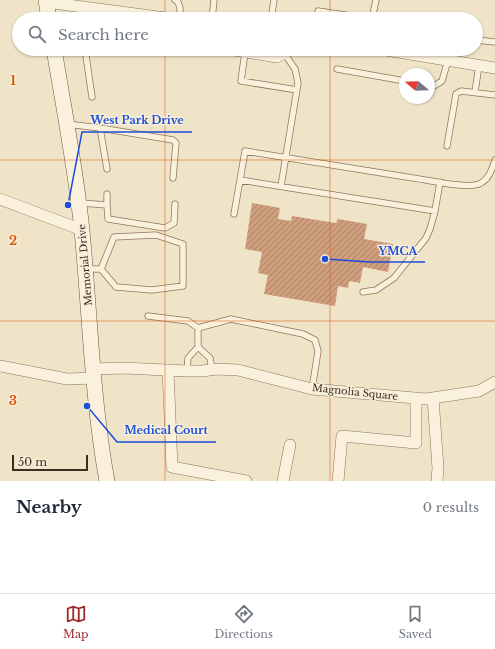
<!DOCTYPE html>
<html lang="en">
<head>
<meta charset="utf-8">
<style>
  :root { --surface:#fff; --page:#f2f2f3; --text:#1f2937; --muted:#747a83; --line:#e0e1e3; --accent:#9e2a2b }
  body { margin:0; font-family:"Libre Baskerville",serif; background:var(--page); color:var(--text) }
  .compass { position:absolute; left:399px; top:68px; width:36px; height:36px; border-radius:50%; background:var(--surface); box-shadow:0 1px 3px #0004; rotate:289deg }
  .scale { position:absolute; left:12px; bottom:10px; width:76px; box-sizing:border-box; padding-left:4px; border:2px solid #3d2e20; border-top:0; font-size:11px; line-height:14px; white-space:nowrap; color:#3d2e20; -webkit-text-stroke:3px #f7eed8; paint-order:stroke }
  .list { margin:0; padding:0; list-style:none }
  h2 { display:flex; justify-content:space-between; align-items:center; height:52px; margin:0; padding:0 16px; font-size:17px }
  h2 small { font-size:13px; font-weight:400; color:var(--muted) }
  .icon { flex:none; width:22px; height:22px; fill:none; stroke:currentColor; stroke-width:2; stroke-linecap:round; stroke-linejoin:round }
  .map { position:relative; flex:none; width:495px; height:481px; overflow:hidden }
  .search { position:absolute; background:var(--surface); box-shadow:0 1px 3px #0004; left:12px; right:12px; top:12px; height:44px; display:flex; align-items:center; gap:10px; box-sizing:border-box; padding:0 14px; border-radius:22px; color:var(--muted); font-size:15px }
  .sheet { height:112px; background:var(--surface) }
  nav { display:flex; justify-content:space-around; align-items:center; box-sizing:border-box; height:56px; border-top:1px solid var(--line); background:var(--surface); font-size:11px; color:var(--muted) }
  nav a { display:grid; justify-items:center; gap:2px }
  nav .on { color:var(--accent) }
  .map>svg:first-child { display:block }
  .building { fill:url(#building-hatch) }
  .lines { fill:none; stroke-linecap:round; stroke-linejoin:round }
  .service-casing { stroke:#8d765c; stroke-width:7 }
  .minor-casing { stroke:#8d765c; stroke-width:12 }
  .secondary-casing { stroke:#6f573f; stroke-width:16 }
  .service { stroke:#faf1dc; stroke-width:5.5 }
  .minor { stroke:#faf1dc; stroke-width:11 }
  .secondary { stroke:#faf1dc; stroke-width:15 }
  .grid { fill:none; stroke:#df570d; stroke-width:1; stroke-opacity:0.55 }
  .labels { text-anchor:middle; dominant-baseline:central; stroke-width:3; stroke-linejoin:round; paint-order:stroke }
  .street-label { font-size:10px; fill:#3d2e20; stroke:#f7eed8 }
  .grid-label { font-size:13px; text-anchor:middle; font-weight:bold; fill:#df570d; stroke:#f7eed8; stroke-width:3; stroke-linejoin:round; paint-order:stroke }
  .leader { fill:none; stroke:#1d4ed8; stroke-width:1.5 }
  .callout-dot { fill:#1d4ed8; stroke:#f7eed8; stroke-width:1.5 }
  .callout-label { font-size:11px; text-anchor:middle; font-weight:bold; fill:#1d4ed8; stroke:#f7eed8; stroke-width:3; stroke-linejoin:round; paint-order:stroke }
</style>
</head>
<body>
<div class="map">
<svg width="495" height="481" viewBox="0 0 495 481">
  <defs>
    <pattern id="building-hatch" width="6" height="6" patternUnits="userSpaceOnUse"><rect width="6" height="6" fill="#cf9f7d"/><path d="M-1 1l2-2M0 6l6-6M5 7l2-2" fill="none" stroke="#a98266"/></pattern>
  </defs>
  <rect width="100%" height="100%" fill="#f0e4c8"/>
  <path class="building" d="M252,203L280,208L278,219L291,221L292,216L336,223L338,219L367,224L364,239L393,244L388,272L363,267L360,283L349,281L348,288L338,286L335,306L264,294L268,275L258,273L262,252L245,249Z"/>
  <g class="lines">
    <defs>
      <path id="service" d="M175,0L178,2L180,8V19
        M318,11L372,19
        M212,19L214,0
        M271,19L274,0
        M372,19L376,0
        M476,40L495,42
        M85,49L92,97
        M245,52L241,81L297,90
        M337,69L405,81
        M429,85L434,86L442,81L448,60
        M475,92L479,65
        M67,124L100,128L173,140L176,143L173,178
        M100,128L107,169
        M447,146L456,94L461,91L495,95
        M440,182L435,211L240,180L245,151C301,160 357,169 413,178C429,180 465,189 479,184C489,180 492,169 495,160
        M281,186L298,83L295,69L284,53
        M81,203L107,205L108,219L165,228L174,223L175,204
        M107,205V194
        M234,214L240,180
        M86,269H101L116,287L152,290L183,286V244L156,235L114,237L101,269
        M363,292L376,290L394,278L426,238L430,229L435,211
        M148,316L188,321L198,328L231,319L303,334L315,340L318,351L312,389
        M198,347V328
        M187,371L188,358L198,347L210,358L212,370"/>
      <path id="minor" d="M46,2L173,19
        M228,49L277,57L283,54L287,49
        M380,49L495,68
        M0,199L82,230
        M0,366L67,379L94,378
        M94,369L124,368L187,371H202L217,369L238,370L312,389L426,399L479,391L495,382
        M168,370L172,467L246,481
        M433,398L438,468L437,481
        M283,481L290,445
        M338,481L342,436L416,443V398"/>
      <path id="secondary" d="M46,0L49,19
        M54,49C64,110 76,170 82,231C90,314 92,399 107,481"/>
    </defs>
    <use href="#service" class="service-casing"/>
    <use href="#minor" class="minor-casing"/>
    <use href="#secondary" class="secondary-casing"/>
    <use href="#service" class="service"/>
    <use href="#minor" class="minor"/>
    <use href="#secondary" class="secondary"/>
  </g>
  <path class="grid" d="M165,0V19M330,0V19M165,49V481M330,49V481M0,160H495M0,321H495"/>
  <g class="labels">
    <g class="street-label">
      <text transform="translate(85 265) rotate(-95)">Memorial Drive</text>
      <text transform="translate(355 392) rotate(6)">Magnolia Square</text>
    </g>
  </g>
  <g class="grid-label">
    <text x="13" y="85">1</text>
    <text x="13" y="245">2</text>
    <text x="13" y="405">3</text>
  </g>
  <path class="leader" d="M68 205L82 132H192M325 259L370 262H425M87 406L117 442H216"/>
  <g class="callout-dot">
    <circle cx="68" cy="205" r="4"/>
    <circle cx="325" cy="259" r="4"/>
    <circle cx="87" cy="406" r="4"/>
  </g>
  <g class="callout-label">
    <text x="137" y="124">West Park Drive</text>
    <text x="398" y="255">YMCA</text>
    <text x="166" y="434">Medical Court</text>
  </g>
</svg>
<svg class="compass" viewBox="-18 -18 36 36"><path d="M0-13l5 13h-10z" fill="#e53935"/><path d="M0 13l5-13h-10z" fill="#747a83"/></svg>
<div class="scale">50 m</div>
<div class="search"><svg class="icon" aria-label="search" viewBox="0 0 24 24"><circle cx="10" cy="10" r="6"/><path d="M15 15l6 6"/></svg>Search here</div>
</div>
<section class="sheet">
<h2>Nearby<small>0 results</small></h2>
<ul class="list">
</ul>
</section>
<nav>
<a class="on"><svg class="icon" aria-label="map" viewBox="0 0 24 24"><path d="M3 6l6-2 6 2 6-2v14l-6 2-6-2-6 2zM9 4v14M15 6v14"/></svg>Map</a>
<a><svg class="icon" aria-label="directions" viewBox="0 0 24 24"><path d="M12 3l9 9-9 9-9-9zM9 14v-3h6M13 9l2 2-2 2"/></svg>Directions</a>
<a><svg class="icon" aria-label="saved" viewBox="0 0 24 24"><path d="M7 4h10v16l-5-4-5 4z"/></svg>Saved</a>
</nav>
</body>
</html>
